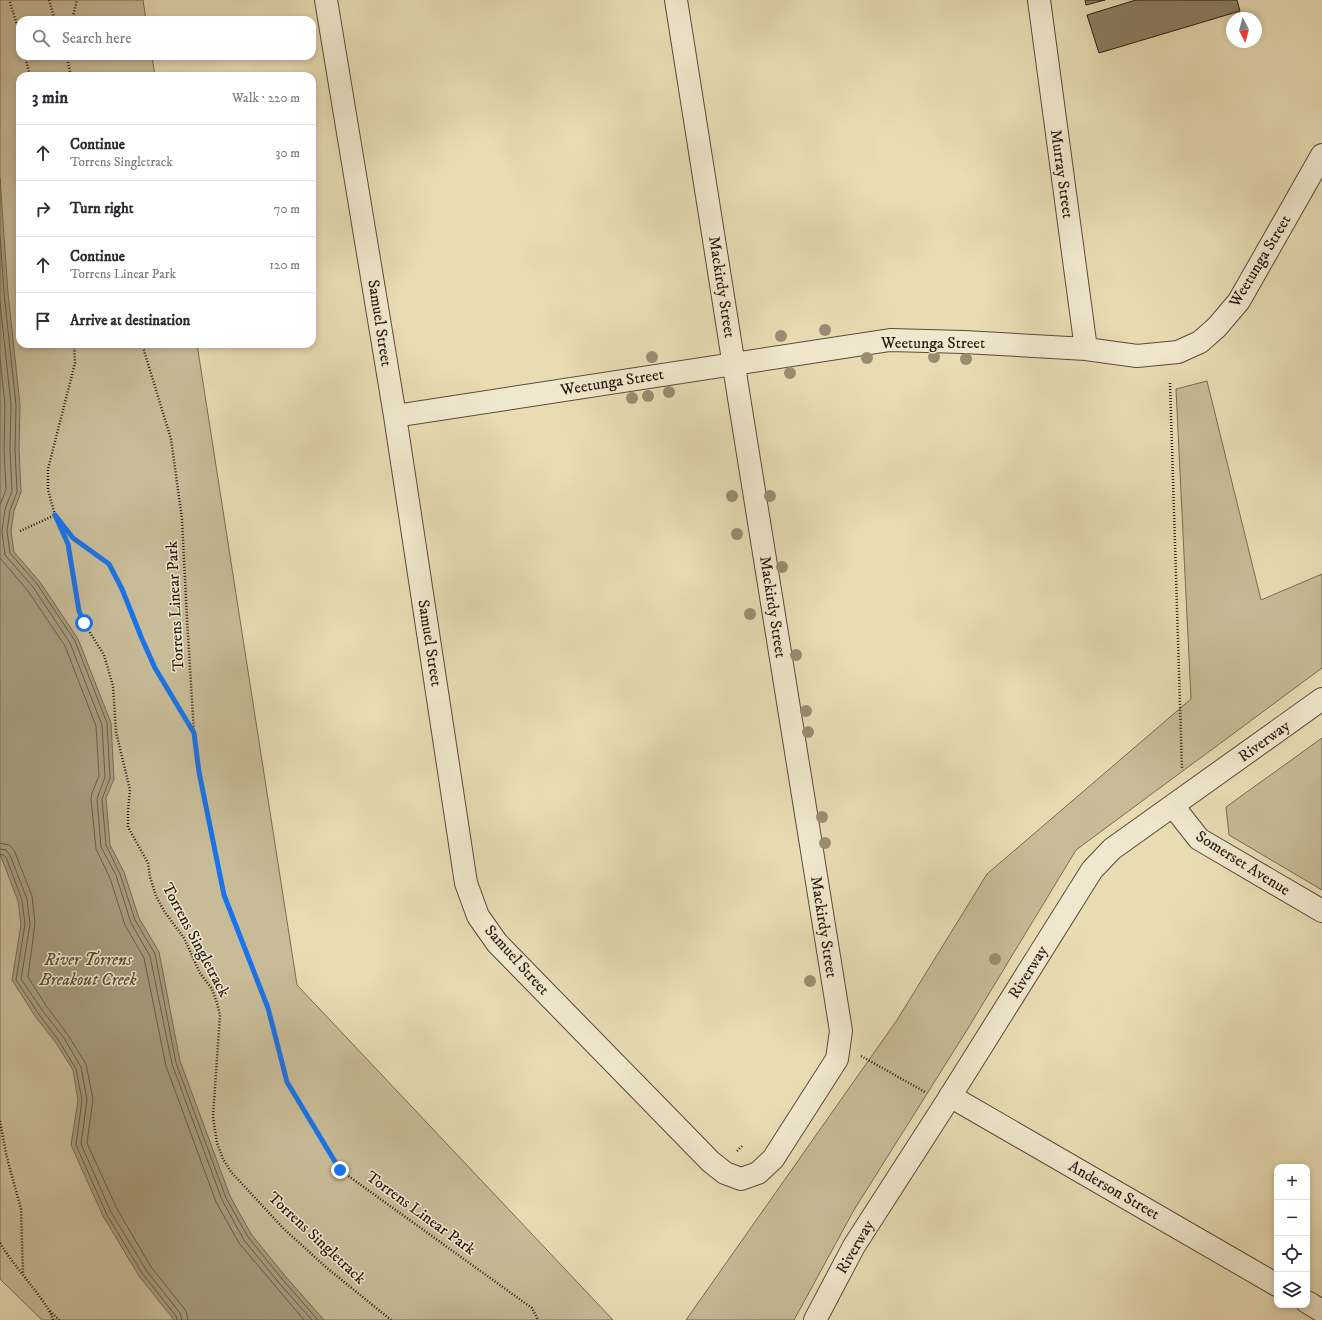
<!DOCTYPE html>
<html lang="en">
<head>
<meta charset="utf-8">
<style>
  :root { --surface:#fff; --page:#f2f2f3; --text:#2b2b33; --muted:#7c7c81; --line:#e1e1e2 }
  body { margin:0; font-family:"IM FELL DW Pica",serif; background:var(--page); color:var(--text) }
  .controls { position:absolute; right:12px; bottom:12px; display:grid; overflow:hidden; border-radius:8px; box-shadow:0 2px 6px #0003 }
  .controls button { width:36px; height:36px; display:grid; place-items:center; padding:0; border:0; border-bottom:1px solid var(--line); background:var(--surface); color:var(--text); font:20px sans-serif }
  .compass { position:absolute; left:1226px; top:12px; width:36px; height:36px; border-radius:50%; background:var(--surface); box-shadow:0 2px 6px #0003; rotate:174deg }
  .stop { position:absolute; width:12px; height:12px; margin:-9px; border:3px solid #1a73e8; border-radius:50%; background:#fff }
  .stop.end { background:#1a73e8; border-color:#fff; box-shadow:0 1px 4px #0008 }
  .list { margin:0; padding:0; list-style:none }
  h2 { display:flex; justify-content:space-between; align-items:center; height:52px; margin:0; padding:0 16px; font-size:17px }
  h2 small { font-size:13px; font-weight:400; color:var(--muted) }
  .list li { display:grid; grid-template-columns:26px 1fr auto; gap:12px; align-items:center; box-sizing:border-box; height:56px; padding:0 16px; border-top:1px solid var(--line) }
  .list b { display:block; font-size:15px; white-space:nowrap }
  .list p { margin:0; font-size:13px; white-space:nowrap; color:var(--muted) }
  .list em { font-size:13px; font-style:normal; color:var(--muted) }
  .icon { flex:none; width:22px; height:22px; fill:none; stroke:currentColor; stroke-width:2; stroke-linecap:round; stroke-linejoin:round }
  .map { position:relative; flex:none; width:1322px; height:1320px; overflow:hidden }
  .search { position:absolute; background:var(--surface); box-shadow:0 2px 6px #0003; left:16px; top:16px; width:300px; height:44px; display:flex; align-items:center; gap:10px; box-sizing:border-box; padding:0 14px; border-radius:12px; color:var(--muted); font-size:15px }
  .panel { position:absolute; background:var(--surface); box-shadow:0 2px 6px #0003; left:16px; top:72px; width:300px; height:276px; border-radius:12px }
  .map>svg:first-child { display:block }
  .green { fill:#c8bb98; stroke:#786c56 }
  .water { fill:#a79b7d; stroke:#756853 }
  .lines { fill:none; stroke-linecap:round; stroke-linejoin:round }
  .shore { stroke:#685c48; stroke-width:1 }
  .building { fill:#8c8066; stroke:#291c13 }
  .street-casing { stroke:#594c3b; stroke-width:24 }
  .path { stroke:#291c13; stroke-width:2.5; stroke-dasharray:1 2; stroke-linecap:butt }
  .street { stroke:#f0e8ce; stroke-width:22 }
  .tree { fill:#998d71 }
  .route { stroke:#1a73e8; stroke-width:5 }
  .labels { text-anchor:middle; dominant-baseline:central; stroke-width:3; stroke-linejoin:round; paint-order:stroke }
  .street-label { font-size:16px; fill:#291c13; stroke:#f0e8ce }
  .water-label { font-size:17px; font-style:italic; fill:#5b4f3d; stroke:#f0e8ce }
</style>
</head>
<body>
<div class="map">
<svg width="1322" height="1320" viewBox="0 0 1322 1320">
  <rect width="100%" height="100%" fill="#e8dcb3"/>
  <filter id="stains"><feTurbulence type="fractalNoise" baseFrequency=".005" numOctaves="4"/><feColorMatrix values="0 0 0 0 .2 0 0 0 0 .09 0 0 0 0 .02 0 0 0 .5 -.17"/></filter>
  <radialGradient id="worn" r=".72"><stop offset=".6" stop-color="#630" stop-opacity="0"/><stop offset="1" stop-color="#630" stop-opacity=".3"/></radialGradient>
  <path class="green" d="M0,0H143L146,20H20V56H152L155,76H20V344H197L297,985L613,1320H42L0,1279Z
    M1207,381L1261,600L1322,574V668L1076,850L967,1030L854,1210L794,1320H686L897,1020L987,874L1191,699L1176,389Z
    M1322,738V890L1229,835L1226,807Z"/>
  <path class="water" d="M0,178L8,293L20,405L19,449L21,492L14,511L11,531L14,552L40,582L78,639L111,723L114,779L106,798L110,845L124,872L139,918L159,952L180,1061L230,1196L251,1234L286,1277L324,1320H174L139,1276L103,1216L71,1145L78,1100L73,1070L56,1043L35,1016L12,980L21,925L18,901L0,854Z"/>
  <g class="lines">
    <path class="shore" d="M0,235L4,293L16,405L15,449L17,492L10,510L7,531L10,553L37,584L75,641L107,723L110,778L102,799L106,845L120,874L135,920L155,954L176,1063L226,1198L248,1237L283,1280L318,1320
      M0,302L11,405L10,449L12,491L5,509L2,531L5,555L33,587L70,643L102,725L105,777L97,799L101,847L116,875L131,923L150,956L172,1064L222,1200L244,1240L279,1283L312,1320
      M0,359L5,405L4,449L6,490L0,505
      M0,558L28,591L65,646L96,726L99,776L92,793L91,799L96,849L110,878L125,925L144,958L166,1066L216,1202L239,1243L304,1320
      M0,843L9,845L14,850L32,896L35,923L28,977L47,1007L68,1035L86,1064L93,1099L87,1143L117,1209L151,1267L186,1311L188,1320
      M0,849L6,850L10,855L27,899L30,924L21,979L42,1010L64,1038L81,1067L87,1100L81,1144L111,1212L146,1270L180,1313L182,1320
      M0,854L3,855L6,857L22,900L25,924L16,980L38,1013L59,1041L76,1069L82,1100L76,1145L107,1215L142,1273L176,1316L177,1320"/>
  </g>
  <path class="building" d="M1085,0H1105L1086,5Z
    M1136,0H1237L1240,11L1099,53L1087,15Z"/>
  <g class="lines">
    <defs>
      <path id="street" d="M326,0L395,416L466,883L478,916L497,943L711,1162L725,1173L741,1179L758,1173L773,1159L837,1059L841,1031L740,404L676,0
        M1039,0L1086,349
        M395,416L890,340L964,342L1086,349L1137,356L1178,352L1200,342L1217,327L1239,301L1322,155
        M1173,806L1199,839L1322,911
        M950,1096L1277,1285
        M1307,1302L1322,1311
        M815,1320L854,1246L946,1103L1092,870L1112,849L1322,699"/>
    </defs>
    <use href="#street" class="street-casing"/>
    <path class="path" d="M49,0L55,20
      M10,2L20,35
      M72,20L77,0
      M25,56L30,76
      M68,56V63L71,76
      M142,344L171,439L182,519L187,619L194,733L199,772L224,895L267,1008L287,1082L340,1170L532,1308L538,1320
      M1170,383L1182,769
      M55,515L48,490V469L75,363L74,344
      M58,519L73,537L109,564L122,589L142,639L155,668L194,732
      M20,531L55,515L68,544L79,611L84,623L104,655L113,686L116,732L130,790L128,810V827L148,863L150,877L156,896L164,911L184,938L200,973L212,989L217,1003L220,1015L213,1117L217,1143L223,1159L231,1172L284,1229L327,1268L391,1320
      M861,1056L925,1092
      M0,1121L7,1158L21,1209L23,1273
      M737,1151L742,1146
      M0,1243C11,1261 25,1277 37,1293C43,1302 50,1309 53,1320
      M50,1311L59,1320"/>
    <use href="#street" class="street"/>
  </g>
  <g class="tree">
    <circle cx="825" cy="330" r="6"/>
    <circle cx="781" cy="336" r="6"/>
    <circle cx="652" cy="357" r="6"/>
    <circle cx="934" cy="357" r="6"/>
    <circle cx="867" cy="358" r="6"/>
    <circle cx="966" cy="359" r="6"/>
    <circle cx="790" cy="373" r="6"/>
    <circle cx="669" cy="392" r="6"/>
    <circle cx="648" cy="396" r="6"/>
    <circle cx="632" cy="398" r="6"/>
    <circle cx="732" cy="496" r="6"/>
    <circle cx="770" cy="496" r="6"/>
    <circle cx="737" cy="534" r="6"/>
    <circle cx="782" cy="567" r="6"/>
    <circle cx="750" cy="614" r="6"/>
    <circle cx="796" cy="655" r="6"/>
    <circle cx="806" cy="711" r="6"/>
    <circle cx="808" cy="732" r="6"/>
    <circle cx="822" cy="817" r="6"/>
    <circle cx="825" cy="843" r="6"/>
    <circle cx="995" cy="959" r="6"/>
    <circle cx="810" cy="981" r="6"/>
  </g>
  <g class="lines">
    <path class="route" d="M84,623L79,611L68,544L55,515L73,538L109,564L122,589L142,639L155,668L194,733L199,772L224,895L268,1008L287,1082L340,1170"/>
  </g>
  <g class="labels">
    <g class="street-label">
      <text transform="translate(1062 174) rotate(82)">Murray Street</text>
      <text transform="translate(1260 261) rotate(-59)">Weetunga Street</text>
      <text transform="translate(722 287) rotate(81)">Mackirdy Street</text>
      <text transform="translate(380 323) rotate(81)">Samuel Street</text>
      <text x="933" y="343">Weetunga Street</text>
      <text transform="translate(612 382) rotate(-9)">Weetunga Street</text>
      <text transform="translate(175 606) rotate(-93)">Torrens Linear Park</text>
      <text transform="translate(773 607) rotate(81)">Mackirdy Street</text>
      <text transform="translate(430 643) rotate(81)">Samuel Street</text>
      <text transform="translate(1264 741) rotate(-36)">Riverway</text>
      <text transform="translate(1243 863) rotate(32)">Somerset Avenue</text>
      <text transform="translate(824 927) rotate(81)">Mackirdy Street</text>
      <text transform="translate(196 940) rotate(62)">Torrens Singletrack</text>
      <text transform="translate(517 960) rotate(48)">Samuel Street</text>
      <text transform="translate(1028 972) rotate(-58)">Riverway</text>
      <text transform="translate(1114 1190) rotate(30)">Anderson Street</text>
      <text transform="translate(421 1213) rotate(36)">Torrens Linear Park</text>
      <text transform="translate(317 1238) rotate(43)">Torrens Singletrack</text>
      <text transform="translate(855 1247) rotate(-60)">Riverway</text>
    </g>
    <g class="water-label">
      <text x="88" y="960">River Torrens<tspan x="88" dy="20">Breakout Creek</tspan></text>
    </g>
  </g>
  <rect width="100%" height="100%" filter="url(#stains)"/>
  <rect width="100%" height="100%" fill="url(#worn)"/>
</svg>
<div class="controls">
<button>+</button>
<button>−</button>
<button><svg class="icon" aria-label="locate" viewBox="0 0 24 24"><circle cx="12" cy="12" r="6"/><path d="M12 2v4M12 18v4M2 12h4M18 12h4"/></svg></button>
<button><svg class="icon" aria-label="layers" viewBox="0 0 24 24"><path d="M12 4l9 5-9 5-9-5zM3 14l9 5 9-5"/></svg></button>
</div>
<svg class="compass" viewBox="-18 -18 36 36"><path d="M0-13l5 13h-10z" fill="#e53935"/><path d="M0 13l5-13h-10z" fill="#7c7c81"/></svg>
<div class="stop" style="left:84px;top:623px"></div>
<div class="stop end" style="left:340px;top:1170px"></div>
<div class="search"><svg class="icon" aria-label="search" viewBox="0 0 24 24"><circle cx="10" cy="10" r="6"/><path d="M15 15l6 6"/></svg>Search here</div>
<section class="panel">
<h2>3 min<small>Walk · 220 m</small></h2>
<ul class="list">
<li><svg class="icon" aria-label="ahead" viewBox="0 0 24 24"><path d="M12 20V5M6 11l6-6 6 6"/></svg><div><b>Continue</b><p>Torrens Singletrack</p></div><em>30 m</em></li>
<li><svg class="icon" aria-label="right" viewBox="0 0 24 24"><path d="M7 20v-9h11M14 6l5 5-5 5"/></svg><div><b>Turn right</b></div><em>70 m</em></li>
<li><svg class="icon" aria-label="ahead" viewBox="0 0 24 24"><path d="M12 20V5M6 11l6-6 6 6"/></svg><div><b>Continue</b><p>Torrens Linear Park</p></div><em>120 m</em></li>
<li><svg class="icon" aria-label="arrive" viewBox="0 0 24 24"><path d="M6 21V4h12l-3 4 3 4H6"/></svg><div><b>Arrive at destination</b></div></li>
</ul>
</section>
</div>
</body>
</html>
